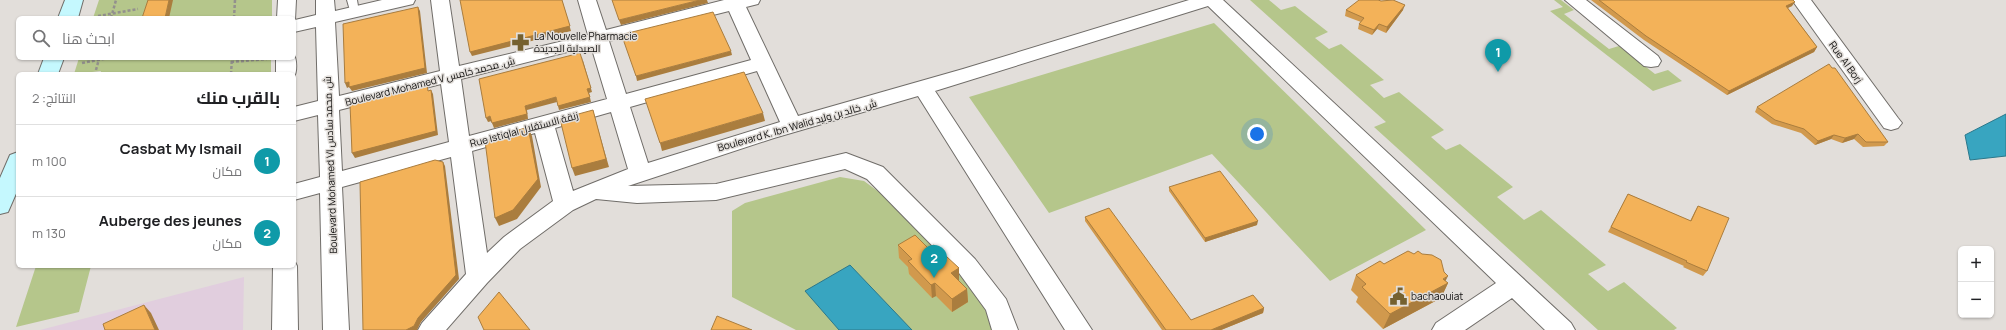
<!DOCTYPE html>
<html lang="ar">
<head>
<meta charset="utf-8">
<style>
  :root { --surface:#fff; --page:#f6f6f6; --text:#202124; --muted:#757577; --line:#e0e0e0; --accent:#0f766e }
  body { margin:0; font-family:Manrope,Cairo,sans-serif; background:var(--page); color:var(--text); direction:rtl }
  .controls { position:absolute; right:12px; bottom:12px; display:grid; overflow:hidden; border-radius:6px; box-shadow:0 1px 3px #0004 }
  .controls button { width:36px; height:36px; display:grid; place-items:center; padding:0; border:0; border-bottom:1px solid var(--line); background:var(--surface); color:var(--text); font:20px sans-serif }
  .you { position:absolute; left:1257px; top:134px; width:14px; height:14px; margin:-10px; border:3px solid #fff; border-radius:50%; background:#1a73e8; box-shadow:0 0 0 6px #1a73e833 }
  .badge { display:grid; place-items:center; width:26px; height:26px; border-radius:50%; background:var(--accent); color:#fff; font-size:13px; font-weight:700 }
  .pin { position:absolute; translate:-50% -33px; filter:drop-shadow(0 1px 2px #0008) }
  .pin::after { content:''; position:absolute; top:21px; width:14px; height:12px; background:inherit; clip-path:polygon(0 0,100% 0,50% 100%) }
  .list { margin:0; padding:0; list-style:none }
  h2 { display:flex; justify-content:space-between; align-items:center; height:52px; margin:0; padding:0 16px; font-size:17px }
  h2 small { font-size:13px; font-weight:400; color:var(--muted) }
  .list li { display:grid; grid-template-columns:26px 1fr auto; gap:12px; align-items:center; box-sizing:border-box; height:72px; padding:0 16px; border-top:1px solid var(--line) }
  .list b { display:block; font-size:15px; white-space:nowrap }
  .list p { margin:0; font-size:13px; white-space:nowrap; color:var(--muted) }
  .list em { font-size:13px; font-style:normal; color:var(--muted) }
  .icon { flex:none; width:22px; height:22px; fill:none; stroke:currentColor; stroke-width:2; stroke-linecap:round; stroke-linejoin:round }
  .map { position:relative; flex:none; width:2006px; height:330px; overflow:hidden; direction:ltr }
  .search { position:absolute; background:var(--surface); box-shadow:0 1px 3px #0004; left:16px; top:16px; width:280px; height:44px; display:flex; align-items:center; gap:10px; box-sizing:border-box; padding:0 14px; border-radius:6px; color:var(--muted); font-size:15px }
  .panel { position:absolute; background:var(--surface); box-shadow:0 1px 3px #0004; left:16px; top:72px; width:280px; height:196px; border-radius:6px; direction:rtl }
  .map>svg:first-child { display:block }
  .education { fill:#e1cede }
  .green { fill:#b5c68b }
  .water { fill:#38a5c0; stroke:#2c788b }
  .lines { fill:none; stroke-linecap:round; stroke-linejoin:round }
  .lane-casing { stroke:#706d69; stroke-width:2 }
  .street-casing { stroke:#706d69; stroke-width:2 }
  .secondary-casing { stroke:#706d69; stroke-width:2 }
  .path { stroke:#93908d; stroke-width:2.5; stroke-dasharray:3 2; stroke-linecap:butt }
  .lane { fill:#fff; fill-rule:evenodd }
  .street { fill:#fff; fill-rule:evenodd }
  .secondary { fill:#c5f8fe; fill-rule:evenodd }
  .wall { fill:#d1994d }
  .shaded-wall { fill:#aa7d3e }
  .building { fill:#f3b259; stroke:#aa7d3e }
  .labels { text-anchor:middle; dominant-baseline:central; stroke-width:3; stroke-linejoin:round; paint-order:stroke }
  .poi-label { font-size:10px; fill:#100f0e; stroke:#e2deda; text-anchor:start }
  .street-label { font-size:10px; fill:#100f0e; stroke:#e2deda }
</style>
</head>
<body>
<div class="map">
<svg width="2006" height="330" viewBox="0 0 2006 330">
  <rect width="100%" height="100%" fill="#e2deda"/>
  <path class="education" d="M244,277L243,330H40Z"/>
  <path class="green" d="M99,0H272V18H93Z
    M1250,0H1269L1281,10L1295,6L1328,32L1315,38L1329,49L1341,44L1384,80L1370,85L1384,98L1399,92L1444,130L1431,137L1446,150L1460,144L1513,187L1497,197L1524,220L1541,210L1606,265L1588,274L1608,291L1624,282L1677,328L1674,330H1598L1374,127L1386,122Z
    M1554,0H1561L1574,10L1564,14L1609,49L1619,46L1655,74L1668,70L1682,81L1653,91L1550,11L1563,7Z
    M1214,23L1426,230L1330,281L1212,154L1049,213L969,97Z
    M79,58H271V74H100L101,71L74,74Z
    M840,177L864,181L883,195L939,247L981,299L993,330H796L732,297V211L745,203Z
    M36,266H91L79,312L16,327Z"/>
  <path class="water" d="M2006,114V156L1970,160L1965,135Z
    M850,265L912,330H839L805,291Z"/>
  <g class="lines">
    <defs>
      <path id="lane" d="M347,0H357L359,12L357,14H351Z"/>
      <path id="street" d="M278,0H296L295,20L316,15V0H334L335,11L382,0H415L413,4L335,22L339,96L440,71L431,0H449L459,66L588,35L578,0H596L606,30L724,0H760L758,4L746,7L798,116L963,69L1189,0H1223L1571,323L1575,330H1545L1512,298L1465,330H1432L1436,323L1496,283L1208,6L935,91L1092,330H1065L918,96L774,138L628,186L716,184L846,153L883,167L975,259L1006,299L1018,330H992L986,310L959,273L867,179L845,169L716,200L637,203L596,199L573,210L520,249L487,283L446,330H418L422,323L466,274L451,157L342,187L349,330H323L320,193L294,200V184L320,177L318,115L294,121V107L318,101L316,27L294,32V18H277ZM729,11L751,60L626,94L609,41ZM591,46L607,99L469,136L461,79ZM757,71L780,122L648,163L630,107ZM441,84L449,142L342,171L339,110ZM611,112L628,169L573,191L555,128ZM535,133L553,201L504,237L487,253L472,151Z
        M1565,0H1586L1658,56L1661,61L1658,66L1651,67L1644,66Z
        M1792,0H1811L1898,118L1902,123L1898,128L1891,130L1884,128Z
        M294,55C297,60 297,72 294,77V74H276V58H294Z
        M294,260L297,266L298,330H272L273,266H294Z"/>
      <path id="secondary" d="M65,0H83L78,18H58Z
        M44,58H64L58,74H38Z
        M18,152V189L8,212L0,214V178L10,155Z"/>
    </defs>
    <use href="#lane" class="lane-casing"/>
    <use href="#street" class="street-casing"/>
    <use href="#secondary" class="secondary-casing"/>
    <path class="path" d="M98,16L138,9
      M111,18L116,0
      M234,18L235,0
      M231,62L267,59
      M82,63L109,58
      M96,70L99,59
      M231,74L232,58
      M256,74H264"/>
    <use href="#lane" class="lane"/>
    <use href="#street" class="street"/>
    <use href="#secondary" class="secondary"/>
  </g>
  <path class="wall" d="M1591,0H1793L1792,6L1788,8L1817,47L1814,52L1727,95L1644,40Z
    M1346,10H1403L1386,33L1377,29L1372,35L1358,29L1359,24L1361,22L1345,16Z
    M1757,107L1888,142L1884,146L1863,147L1854,139L1842,143L1831,139L1815,145L1801,133L1772,124L1755,112Z
    M1169,187L1257,225L1205,242L1169,191Z
    M1628,194L1690,221L1695,211L1698,206L1707,271L1703,276L1683,267L1684,266L1608,232Z
    M1085,217L1191,320L1264,308L1263,313L1221,330H1162L1085,221Z
    M898,245L928,248L959,268V281L967,289L968,302L952,312L936,296L932,298L909,274L908,267L899,258Z
    M1384,264L1445,281L1448,283L1441,298L1383,329L1356,302L1358,297L1351,290L1356,275Z"/>
  <path class="shaded-wall" d="M169,0H173L169,18H165Z
    M562,0L571,31L472,56L470,52Z
    M700,0H707L708,3L621,25L619,20Z
    M1795,2L1792,6L1783,10L1786,6Z
    M1405,5L1403,10L1386,33L1387,27Z
    M418,7L420,11L427,73L352,91L349,87L347,88L345,83L349,82Z
    M1379,24L1377,29L1372,35L1374,30Z
    M1817,47L1814,52L1727,95L1729,91Z
    M731,51L732,55L637,81L636,76Z
    M582,57L592,92L589,93L591,102L559,110L558,106L587,89Z
    M431,90L433,94L438,135L355,158L352,153Z
    M556,97L557,102L527,110L528,119L494,128L492,123L525,106Z
    M593,110L595,118L609,167L575,176L572,168Z
    M763,113L765,121L662,151L660,143Z
    M490,116L492,121L488,122L486,118Z
    M528,127L532,136L541,187L517,219L499,226L495,218Z
    M1858,134L1854,139L1842,143L1845,138Z
    M1834,135L1831,139L1815,145L1818,141Z
    M443,162L445,166L459,279L421,322L417,330H406Z
    M1258,221L1257,225L1205,242V238Z
    M959,268V282L951,273Z
    M1448,276L1443,286L1448,283L1441,298L1383,329L1390,314Z
    M935,283L936,296L932,298L931,285Z
    M967,289L968,302L952,312V299Z
    M144,305L151,313L159,330H155Z
    M1264,308L1263,313L1221,330H1211Z"/>
  <path class="building" d="M148,0H169L165,18H142Z
    M460,0H562L570,26L470,52Z
    M612,0H700L619,20Z
    M1359,0H1378L1381,1L1393,0L1405,5L1387,27L1379,24L1374,30L1359,24L1364,18L1346,10Z
    M1599,0H1793L1795,2L1786,6L1817,47L1729,91L1646,36Z
    M418,7L425,68L349,87V82L345,83L343,24Z
    M713,12L731,51L636,76L623,39L625,38L624,34Z
    M580,53L591,88L587,89L590,97L558,106L556,97L525,106L527,114L492,123L490,116L486,118L479,79Z
    M1829,64L1832,68H1835L1888,142H1866L1858,134L1845,138L1834,135L1818,141L1804,129L1775,120L1757,107Z
    M744,72L763,113L660,143L645,99Z
    M427,84L428,91L431,90L436,131L352,153L350,104Z
    M593,110L606,159L572,168L560,119Z
    M528,127L538,179L513,210L495,218L485,141Z
    M435,160L443,162L456,275L418,318L414,326L406,330H363L360,182Z
    M1220,171L1258,221L1205,238L1169,187Z
    M1628,194L1691,221L1698,206L1729,218L1707,271L1686,262L1687,261L1611,227Z
    M1109,208L1191,320L1253,295L1264,308L1211,330H1166L1085,217Z
    M915,235L928,248L934,245L959,268L951,273L967,289L952,299L935,283L931,285L908,261L912,259L898,245Z
    M1408,251L1414,254L1418,251L1422,254L1432,255L1441,260L1444,272L1448,276L1443,279L1448,283L1390,314L1362,287L1366,284L1356,275L1380,261L1384,264Z
    M499,292L530,330H484L478,317Z
    M144,305L155,330H105L103,324Z
    M717,316L752,330H711Z"/>
  <defs>
    <symbol id="pharmacy-bare" viewBox="-9 -9 18 18"><path d="M-2-6h4v4h4v4h-4v4h-4v-4h-4v-4h4Z" fill="#756130" stroke="#e2deda" stroke-width="2.5" paint-order="stroke"/></symbol>
    <symbol id="civic-bare" viewBox="-9 -9 18 18"><path d="M-.6-6.5H3V-4.5H.6V-3L4-1V1h2V6H-6V1h2V-1L-.6-3ZM-1.2 2.5V6h2.4V2.5Z" fill="#756130" stroke="#e2deda" stroke-width="2.5" paint-order="stroke"/></symbol>
  </defs>
  <g fill-rule="evenodd">
    <use href="#pharmacy-bare" x="508" y="30" width="25" height="25"/>
    <use href="#civic-bare" x="1386" y="284" width="25" height="25"/>
  </g>
  <g class="labels">
    <g class="poi-label">
      <text x="534" y="36">La Nouvelle Pharmacie<tspan x="534" dy="12">الصيدلية الجديدة</tspan></text>
      <text x="1411" y="296">bachaouiat</text>
    </g>
    <g class="street-label">
      <text transform="translate(1846 62) rotate(54)">Rue Al Borj</text>
      <text transform="translate(430 81) rotate(-14)">Boulevard Mohamed V ش. محمد خامس</text>
      <text transform="translate(797 125) rotate(-16)">Boulevard K. Ibn Walid ش. خالد بن وليد</text>
      <text transform="translate(524 129) rotate(-15)">Rue Istiqlal زنقة الاستقلال</text>
      <text transform="translate(330 165) rotate(-92)">Boulevard Mohamed VI ش. محمد سادس</text>
    </g>
  </g>
</svg>
<div class="controls">
<button>+</button>
<button>−</button>
</div>
<div class="you"></div>
<div class="pin badge" style="left:1498px;top:72px;background:#0f9aa8">1</div>
<div class="pin badge" style="left:934px;top:278px;background:#0f9aa8">2</div>
<div class="search"><svg class="icon" aria-label="search" viewBox="0 0 24 24"><circle cx="10" cy="10" r="6"/><path d="M15 15l6 6"/></svg>ابحث هنا</div>
<section class="panel">
<h2>بالقرب منك<small>النتائج: 2</small></h2>
<ul class="list">
<li><span class="badge" style="background:#0f9aa8">1</span><div><b>Casbat My Ismail</b><p>مكان</p></div><em>100 m</em></li>
<li><span class="badge" style="background:#0f9aa8">2</span><div><b>Auberge des jeunes</b><p>مكان</p></div><em>130 m</em></li>
</ul>
</section>
</div>
</body>
</html>
